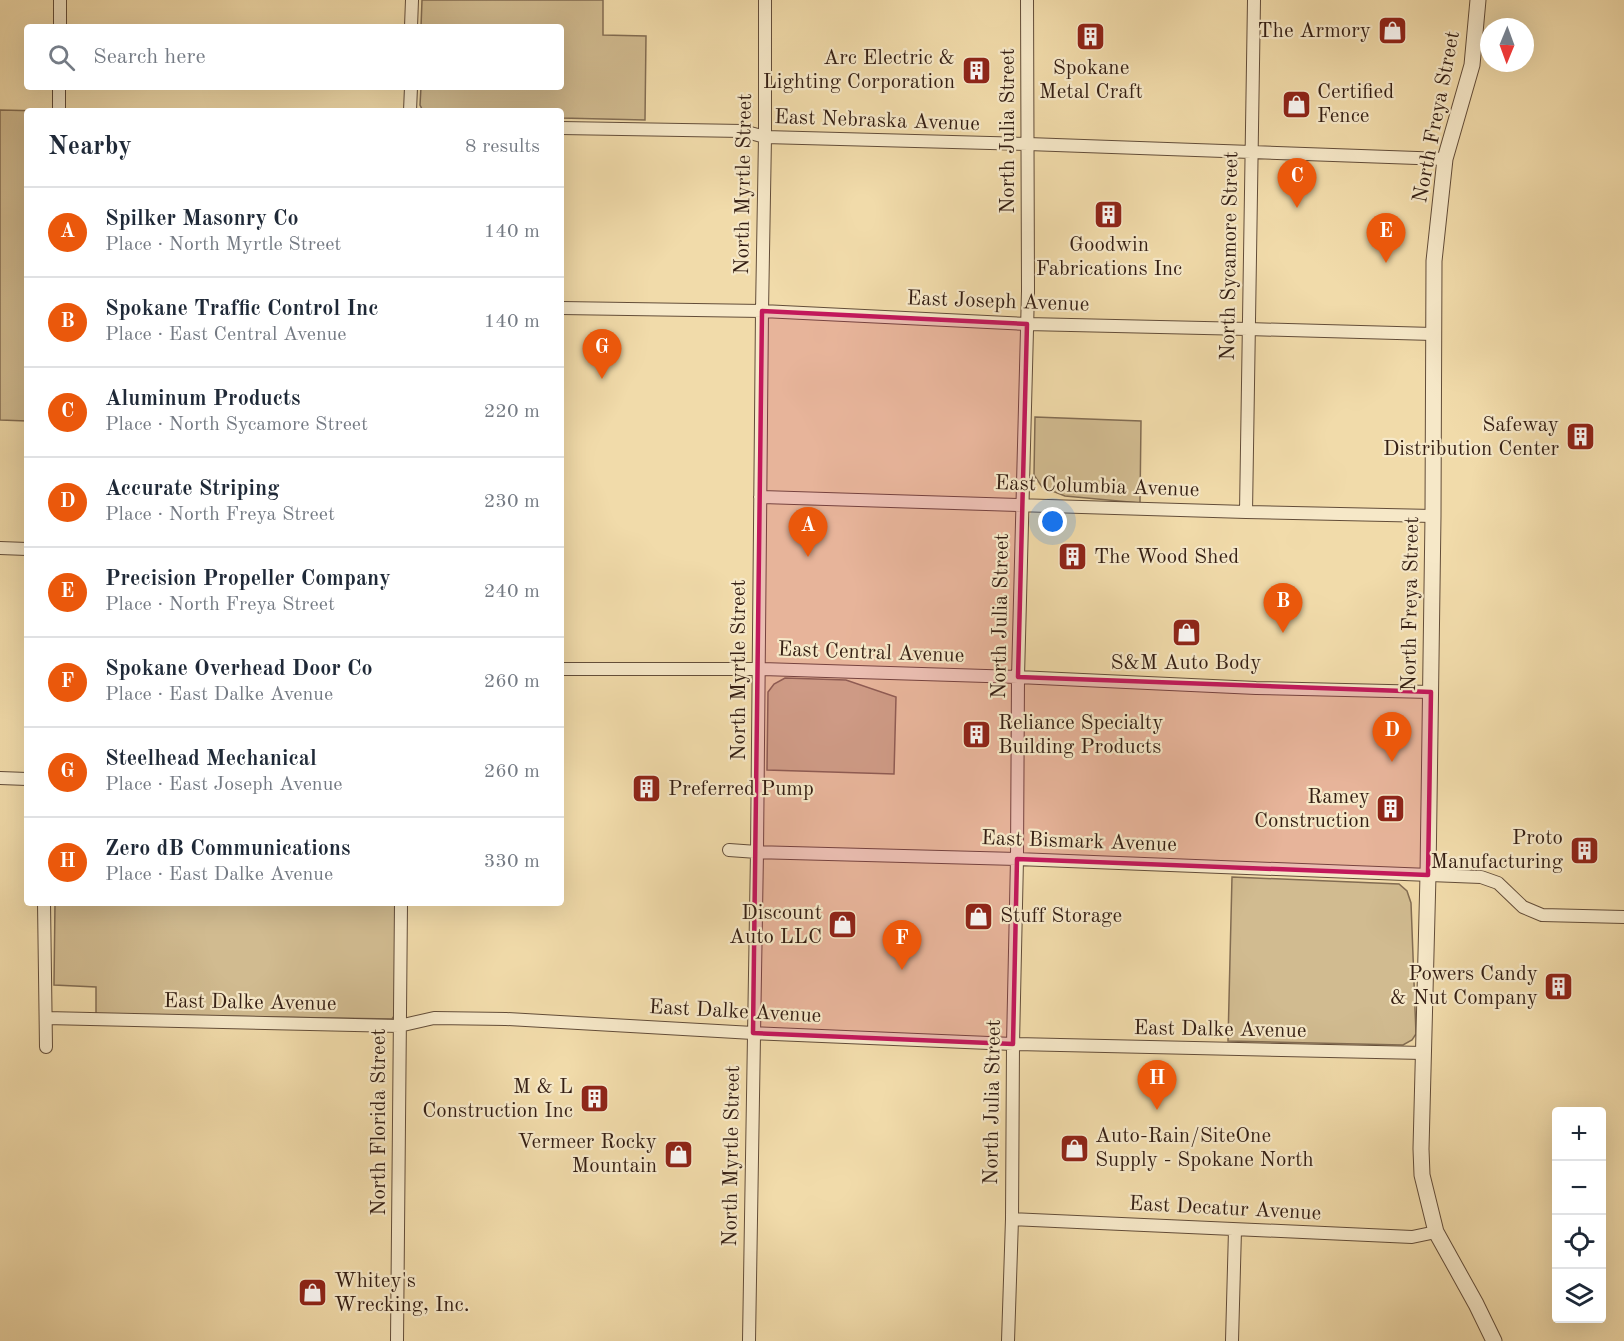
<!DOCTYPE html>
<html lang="en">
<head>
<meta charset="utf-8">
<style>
  :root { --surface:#fff; --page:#f2f2f3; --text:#1f2937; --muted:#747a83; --line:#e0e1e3; --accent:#ea580c }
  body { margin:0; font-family:"Old Standard TT",serif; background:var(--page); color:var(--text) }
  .controls { position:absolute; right:18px; bottom:18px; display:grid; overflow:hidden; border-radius:6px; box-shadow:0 6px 24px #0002 }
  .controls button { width:54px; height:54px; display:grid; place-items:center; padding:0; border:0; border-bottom:2px solid var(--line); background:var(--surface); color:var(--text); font:30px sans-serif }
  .compass { position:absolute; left:1480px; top:18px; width:54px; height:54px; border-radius:50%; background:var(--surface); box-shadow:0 6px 24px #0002; rotate:181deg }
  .you { position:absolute; left:1053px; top:522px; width:21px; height:21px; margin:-15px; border:4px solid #fff; border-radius:50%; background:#1a73e8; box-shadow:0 0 0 9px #1a73e833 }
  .badge { display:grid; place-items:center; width:39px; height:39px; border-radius:50%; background:var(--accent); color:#fff; font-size:20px; font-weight:700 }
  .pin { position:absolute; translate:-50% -50px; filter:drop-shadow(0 2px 3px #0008) }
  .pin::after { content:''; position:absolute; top:32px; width:21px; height:18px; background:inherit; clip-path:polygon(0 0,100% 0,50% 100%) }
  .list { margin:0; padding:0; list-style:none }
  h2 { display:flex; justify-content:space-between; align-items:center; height:78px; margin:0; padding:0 24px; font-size:26px }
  h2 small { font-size:20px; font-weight:400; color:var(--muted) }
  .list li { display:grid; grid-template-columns:39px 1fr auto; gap:18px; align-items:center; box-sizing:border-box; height:90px; padding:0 24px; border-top:2px solid var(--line) }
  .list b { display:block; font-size:22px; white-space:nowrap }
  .list p { margin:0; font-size:20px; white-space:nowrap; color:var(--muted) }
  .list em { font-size:20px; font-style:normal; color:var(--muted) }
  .icon { flex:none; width:33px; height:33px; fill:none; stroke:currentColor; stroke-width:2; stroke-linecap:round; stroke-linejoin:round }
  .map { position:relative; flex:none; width:1624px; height:1341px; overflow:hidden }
  .search { position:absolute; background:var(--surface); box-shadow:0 6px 24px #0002; left:24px; top:24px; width:540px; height:66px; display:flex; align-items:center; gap:15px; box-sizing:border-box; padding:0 21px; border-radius:6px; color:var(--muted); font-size:22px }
  .panel { position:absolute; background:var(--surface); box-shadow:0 6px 24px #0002; left:24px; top:108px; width:540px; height:798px; border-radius:6px }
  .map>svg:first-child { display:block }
  .green { fill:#d1bb90; stroke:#826c52; stroke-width:1.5 }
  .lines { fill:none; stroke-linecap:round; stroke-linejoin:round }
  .minor-casing { stroke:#634d39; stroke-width:14 }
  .tertiary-casing { stroke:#634d39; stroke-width:17 }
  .minor { stroke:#f6e8c8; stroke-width:12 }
  .tertiary { stroke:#f6e8c8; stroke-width:15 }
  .marked { fill:#c2185b; fill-opacity:0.2; stroke:#c2185b; stroke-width:4.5; stroke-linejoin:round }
  .labels { text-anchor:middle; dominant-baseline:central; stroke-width:4.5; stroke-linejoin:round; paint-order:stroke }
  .poi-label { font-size:21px; fill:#341e13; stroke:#f6e8c8; text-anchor:end }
  .street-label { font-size:21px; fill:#341e13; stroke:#f6e8c8 }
</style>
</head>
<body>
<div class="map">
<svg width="1624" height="1341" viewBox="0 0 1624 1341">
  <rect width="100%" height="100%" fill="#f1dbaa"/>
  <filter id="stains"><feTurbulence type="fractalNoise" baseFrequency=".00333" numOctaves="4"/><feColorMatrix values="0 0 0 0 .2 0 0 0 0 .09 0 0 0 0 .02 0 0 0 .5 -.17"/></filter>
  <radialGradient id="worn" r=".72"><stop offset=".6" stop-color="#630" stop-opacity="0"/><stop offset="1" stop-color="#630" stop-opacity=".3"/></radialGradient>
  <path class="green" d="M422,0H603V35L646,36L645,120L561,118V111H423L420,105L421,87H561V27H421Z
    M0,110L43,111H27V421L0,420Z
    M1035,417L1141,421L1140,503L1065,496L1042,487L1034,475Z
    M785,678L846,680L896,697L894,774L767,770L768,692L774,684Z
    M1232,877L1399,884L1407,891L1411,903L1416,1034L1412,1040L1403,1045L1228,1041Z
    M55,903H397L396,1013L392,1019L96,1014V987L54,985Z"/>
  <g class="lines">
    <defs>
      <path id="minor" d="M60,27V0
        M411,27L412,0
        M59,111V87
        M410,111L411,87
        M561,128L743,131L765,137L1028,144L1445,159
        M561,308L762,311L1027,324L1248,329L1433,334
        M760,497L1246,512L1433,516
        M1246,512L1254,0
        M0,548L27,549
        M561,669H759L1018,677L1256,688L1431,692
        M0,778L27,779
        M729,850L757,852L1017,859L1481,877L1498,883L1523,907L1542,915L1624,917
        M44,903L46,1047
        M46,1018L399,1026L434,1018L506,1019L753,1033L1013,1044L1423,1053
        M1012,1219L1412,1237L1436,1232
        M397,1341L401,903
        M749,1341L757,852L762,311L765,137V0
        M1008,1341L1012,1219L1013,1044L1017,859L1018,677L1028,291L1027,0
        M1232,1341L1235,1230"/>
      <path id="tertiary" d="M1478,0L1472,65L1445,159L1434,261L1433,516L1428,875L1421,1149L1422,1175L1436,1232L1476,1304L1494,1341"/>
    </defs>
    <use href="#minor" class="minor-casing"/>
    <use href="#tertiary" class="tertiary-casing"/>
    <use href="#minor" class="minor"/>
    <use href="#tertiary" class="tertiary"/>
  </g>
  <path class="marked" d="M762,311L1027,324L1018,677L1431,692L1428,875L1017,859L1013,1044L753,1033Z"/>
  <defs>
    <symbol id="shop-square" viewBox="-11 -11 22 22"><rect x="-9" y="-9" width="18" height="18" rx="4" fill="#8f2418" stroke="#f6e8c8"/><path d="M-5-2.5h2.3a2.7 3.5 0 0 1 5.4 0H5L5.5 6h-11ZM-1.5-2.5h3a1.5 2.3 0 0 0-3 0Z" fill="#fff"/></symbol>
    <symbol id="building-square" viewBox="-11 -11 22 22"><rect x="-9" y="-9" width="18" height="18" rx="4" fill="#8f2418" stroke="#f6e8c8"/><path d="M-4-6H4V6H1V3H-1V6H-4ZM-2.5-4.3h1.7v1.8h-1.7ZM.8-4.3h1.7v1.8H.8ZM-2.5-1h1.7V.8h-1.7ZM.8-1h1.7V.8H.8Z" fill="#fff"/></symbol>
  </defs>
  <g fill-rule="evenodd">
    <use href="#shop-square" x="1376" y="14" width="33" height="33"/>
    <use href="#building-square" x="1074" y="20" width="33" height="33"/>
    <use href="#building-square" x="960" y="54" width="33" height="33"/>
    <use href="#shop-square" x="1280" y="88" width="33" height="33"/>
    <use href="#building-square" x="1092" y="198" width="33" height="33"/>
    <use href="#building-square" x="1564" y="420" width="33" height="33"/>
    <use href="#building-square" x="1056" y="540" width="33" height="33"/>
    <use href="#shop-square" x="1170" y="616" width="33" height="33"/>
    <use href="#building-square" x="960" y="718" width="33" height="33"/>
    <use href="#building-square" x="630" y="772" width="33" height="33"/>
    <use href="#building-square" x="1374" y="792" width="33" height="33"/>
    <use href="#building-square" x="1568" y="834" width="33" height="33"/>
    <use href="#shop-square" x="962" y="900" width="33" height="33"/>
    <use href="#shop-square" x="826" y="908" width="33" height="33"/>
    <use href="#building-square" x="1542" y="970" width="33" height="33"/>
    <use href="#building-square" x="578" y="1082" width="33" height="33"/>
    <use href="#shop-square" x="1058" y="1132" width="33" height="33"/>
    <use href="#shop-square" x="662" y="1138" width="33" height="33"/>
    <use href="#shop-square" x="296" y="1276" width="33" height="33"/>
  </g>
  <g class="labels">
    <g class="poi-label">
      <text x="1371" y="31">The Armory</text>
      <text x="955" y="58">Arc Electric &amp;<tspan x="955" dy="24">Lighting Corporation</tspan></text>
      <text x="1091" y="68" text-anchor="middle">Spokane<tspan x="1091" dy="24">Metal Craft</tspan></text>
      <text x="1317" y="92" text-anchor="start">Certified<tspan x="1317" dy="24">Fence</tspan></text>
      <text x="1109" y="245" text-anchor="middle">Goodwin<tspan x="1109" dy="24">Fabrications Inc</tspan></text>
      <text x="1559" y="425">Safeway<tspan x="1559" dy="24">Distribution Center</tspan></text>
      <text x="1094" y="557" text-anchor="start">The Wood Shed</text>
      <text x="1186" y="663" text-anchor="middle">S&amp;M Auto Body</text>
      <text x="998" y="723" text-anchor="start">Reliance Specialty<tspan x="998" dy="24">Building Products</tspan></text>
      <text x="668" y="789" text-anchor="start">Preferred Pump</text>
      <text x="1370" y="797">Ramey<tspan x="1370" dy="24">Construction</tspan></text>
      <text x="1563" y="838">Proto<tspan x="1563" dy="24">Manufacturing</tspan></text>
      <text x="822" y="913">Discount<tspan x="822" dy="24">Auto LLC</tspan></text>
      <text x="1000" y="916" text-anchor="start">Stuff Storage</text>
      <text x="1538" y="974">Powers Candy<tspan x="1538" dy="24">&amp; Nut Company</tspan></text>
      <text x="573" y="1087">M &amp; L<tspan x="573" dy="24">Construction Inc</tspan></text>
      <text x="1095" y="1136" text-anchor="start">Auto-Rain/SiteOne<tspan x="1095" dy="24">Supply - Spokane North</tspan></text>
      <text x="657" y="1142">Vermeer Rocky<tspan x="657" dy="24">Mountain</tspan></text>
      <text x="334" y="1281" text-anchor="start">Whitey's<tspan x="334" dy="24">Wrecking, Inc.</tspan></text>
    </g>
    <g class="street-label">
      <text transform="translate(1437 117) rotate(-79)">North Freya Street</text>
      <text transform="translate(877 121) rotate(2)">East Nebraska Avenue</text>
      <text transform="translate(1008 131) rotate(-90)">North Julia Street</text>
      <text transform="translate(744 184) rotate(-89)">North Myrtle Street</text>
      <text transform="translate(1230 256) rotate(-89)">North Sycamore Street</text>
      <text transform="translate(998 302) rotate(2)">East Joseph Avenue</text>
      <text transform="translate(1097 487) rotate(2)">East Columbia Avenue</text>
      <text transform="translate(1411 604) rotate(-89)">North Freya Street</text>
      <text transform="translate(1001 616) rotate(-89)">North Julia Street</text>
      <text transform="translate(871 653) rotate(2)">East Central Avenue</text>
      <text transform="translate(739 670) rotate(-90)">North Myrtle Street</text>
      <text transform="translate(1079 842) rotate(2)">East Bismark Avenue</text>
      <text transform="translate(250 1003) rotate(1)">East Dalke Avenue</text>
      <text transform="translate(735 1012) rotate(3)">East Dalke Avenue</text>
      <text transform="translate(1220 1030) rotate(1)">East Dalke Avenue</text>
      <text transform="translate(993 1102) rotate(-89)">North Julia Street</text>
      <text transform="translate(379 1122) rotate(-90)">North Florida Street</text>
      <text transform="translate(732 1156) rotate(-89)">North Myrtle Street</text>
      <text transform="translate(1225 1209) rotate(3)">East Decatur Avenue</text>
    </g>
  </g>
  <rect width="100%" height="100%" filter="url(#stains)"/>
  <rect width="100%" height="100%" fill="url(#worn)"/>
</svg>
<div class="controls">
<button>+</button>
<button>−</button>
<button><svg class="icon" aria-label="locate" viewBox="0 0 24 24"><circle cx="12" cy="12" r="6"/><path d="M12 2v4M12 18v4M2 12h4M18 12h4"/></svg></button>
<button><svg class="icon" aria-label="layers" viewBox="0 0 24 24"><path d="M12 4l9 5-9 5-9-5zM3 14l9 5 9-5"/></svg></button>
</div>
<svg class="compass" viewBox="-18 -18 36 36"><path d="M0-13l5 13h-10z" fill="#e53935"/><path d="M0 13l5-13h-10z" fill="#747a83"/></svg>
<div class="you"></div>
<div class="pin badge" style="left:808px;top:557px">A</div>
<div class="pin badge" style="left:1283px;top:633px">B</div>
<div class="pin badge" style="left:1297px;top:208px">C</div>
<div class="pin badge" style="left:1392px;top:762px">D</div>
<div class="pin badge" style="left:1386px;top:263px">E</div>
<div class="pin badge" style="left:902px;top:970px">F</div>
<div class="pin badge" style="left:602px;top:379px">G</div>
<div class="pin badge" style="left:1157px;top:1110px">H</div>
<div class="search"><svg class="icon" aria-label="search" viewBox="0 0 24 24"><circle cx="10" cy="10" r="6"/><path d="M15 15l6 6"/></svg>Search here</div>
<section class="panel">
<h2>Nearby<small>8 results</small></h2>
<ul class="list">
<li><span class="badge">A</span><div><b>Spilker Masonry Co</b><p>Place · North Myrtle Street</p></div><em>140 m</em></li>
<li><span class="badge">B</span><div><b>Spokane Traffic Control Inc</b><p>Place · East Central Avenue</p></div><em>140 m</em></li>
<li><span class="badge">C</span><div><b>Aluminum Products</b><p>Place · North Sycamore Street</p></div><em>220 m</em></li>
<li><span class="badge">D</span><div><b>Accurate Striping</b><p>Place · North Freya Street</p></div><em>230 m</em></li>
<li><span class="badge">E</span><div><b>Precision Propeller Company</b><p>Place · North Freya Street</p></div><em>240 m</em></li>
<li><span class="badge">F</span><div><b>Spokane Overhead Door Co</b><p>Place · East Dalke Avenue</p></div><em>260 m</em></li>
<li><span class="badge">G</span><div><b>Steelhead Mechanical</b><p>Place · East Joseph Avenue</p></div><em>260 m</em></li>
<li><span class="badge">H</span><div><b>Zero dB Communications</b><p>Place · East Dalke Avenue</p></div><em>330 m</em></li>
</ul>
</section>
</div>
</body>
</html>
